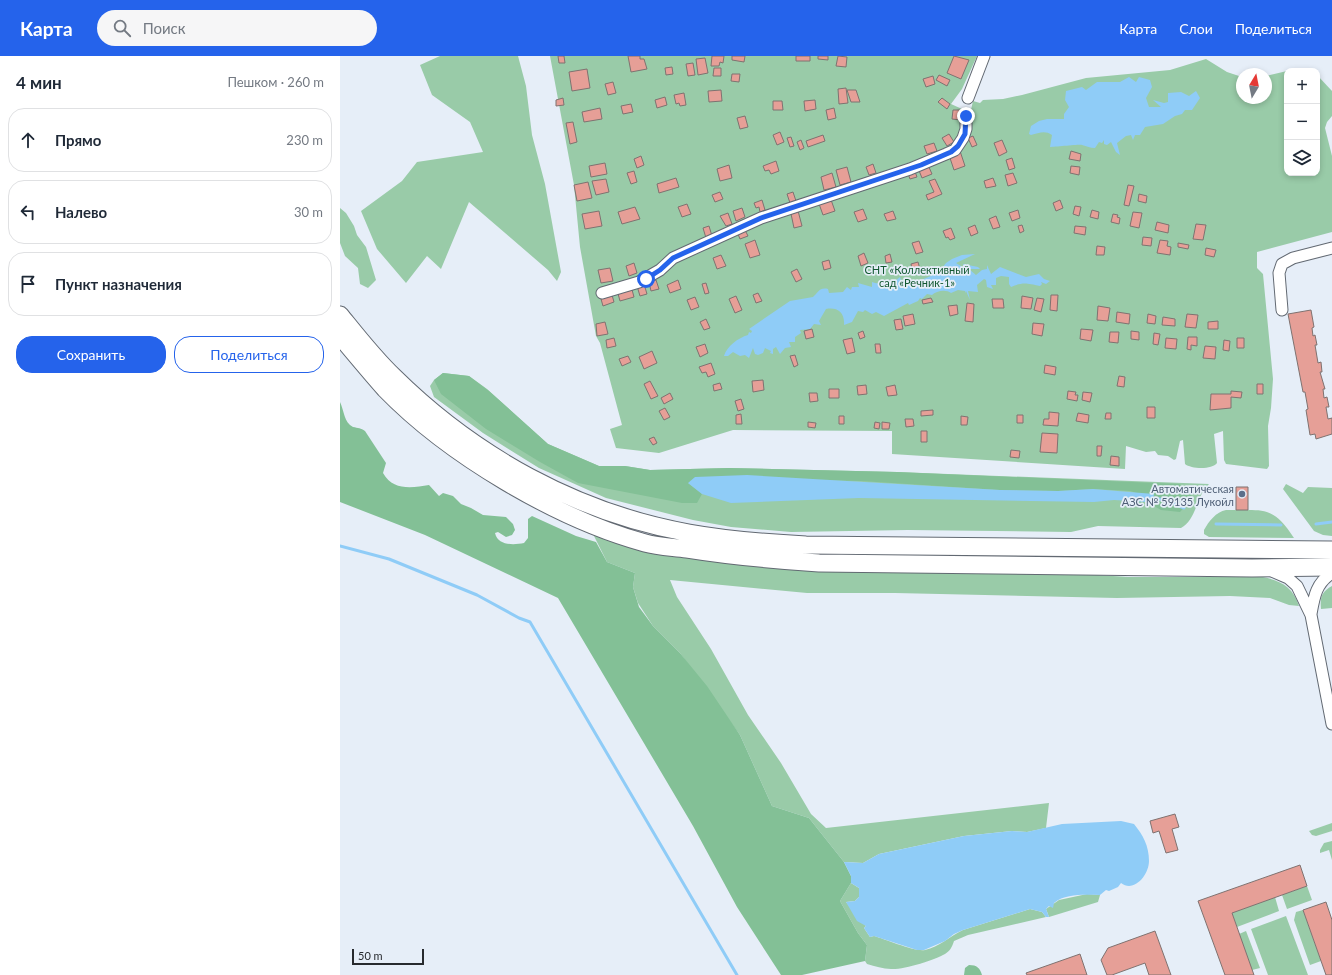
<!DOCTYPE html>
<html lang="ru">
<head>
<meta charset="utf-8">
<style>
  :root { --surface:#fff; --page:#f6f6f7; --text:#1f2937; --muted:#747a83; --line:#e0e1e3; --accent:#2563eb }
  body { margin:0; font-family:Lato,sans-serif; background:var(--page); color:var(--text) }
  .controls { position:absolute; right:12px; top:12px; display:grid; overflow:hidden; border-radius:8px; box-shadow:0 2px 6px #0003 }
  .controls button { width:36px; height:36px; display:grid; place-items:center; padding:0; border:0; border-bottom:1px solid var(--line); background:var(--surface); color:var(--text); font:20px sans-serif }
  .compass { position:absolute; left:896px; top:12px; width:36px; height:36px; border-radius:50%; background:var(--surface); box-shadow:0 2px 6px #0003; rotate:10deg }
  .scale { position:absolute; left:12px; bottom:10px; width:72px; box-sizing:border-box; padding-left:4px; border:2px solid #272a2e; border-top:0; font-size:11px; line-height:14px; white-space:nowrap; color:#272a2e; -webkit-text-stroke:3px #e6eef8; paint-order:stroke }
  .stop { position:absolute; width:12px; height:12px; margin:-9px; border:3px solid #2563eb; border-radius:50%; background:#fff }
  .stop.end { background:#2563eb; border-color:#fff; box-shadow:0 1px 4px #0008 }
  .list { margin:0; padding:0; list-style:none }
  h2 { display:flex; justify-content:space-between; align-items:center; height:52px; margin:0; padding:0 16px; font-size:17px }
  h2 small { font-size:13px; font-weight:400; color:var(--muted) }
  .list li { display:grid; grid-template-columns:26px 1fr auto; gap:12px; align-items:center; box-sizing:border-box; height:64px; margin:0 8px 8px; padding:0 8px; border:1px solid var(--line); border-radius:16px }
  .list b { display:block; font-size:15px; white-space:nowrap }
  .list em { font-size:13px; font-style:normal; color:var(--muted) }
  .actions { display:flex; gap:8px; padding:12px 16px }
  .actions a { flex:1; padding:9px 0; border:1px solid var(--accent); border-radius:16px; text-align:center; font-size:14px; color:var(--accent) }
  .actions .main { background:var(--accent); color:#fff }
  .icon { flex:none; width:22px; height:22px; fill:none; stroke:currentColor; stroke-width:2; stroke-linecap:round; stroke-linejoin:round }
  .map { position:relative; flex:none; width:992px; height:919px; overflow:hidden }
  header { display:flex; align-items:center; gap:24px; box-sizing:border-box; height:56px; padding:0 20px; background:var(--accent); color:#fff }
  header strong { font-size:19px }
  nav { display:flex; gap:22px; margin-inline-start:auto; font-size:14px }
  .search { width:280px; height:36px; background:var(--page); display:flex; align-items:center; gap:10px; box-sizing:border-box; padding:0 14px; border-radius:22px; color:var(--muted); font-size:15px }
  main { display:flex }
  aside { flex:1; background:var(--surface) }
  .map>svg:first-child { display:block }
  .green { fill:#99cba8 }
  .forest { fill:#83c096 }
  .water { fill:#8fccf7 }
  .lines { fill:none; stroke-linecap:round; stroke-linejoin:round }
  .stream { stroke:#8fccf7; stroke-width:3 }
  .building { fill:#e69f97; stroke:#7f7270 }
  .street-casing { stroke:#626972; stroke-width:13 }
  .primary-casing { stroke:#626972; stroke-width:19 }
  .street { stroke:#fff; stroke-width:11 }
  .primary { stroke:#fff; stroke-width:17 }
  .route { stroke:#2563eb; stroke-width:5 }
  .service-dot { fill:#5c6f8a; stroke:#e6eef8; stroke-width:1.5 }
  .labels { text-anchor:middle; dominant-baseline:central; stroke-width:3.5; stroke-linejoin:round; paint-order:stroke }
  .park-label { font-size:11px; fill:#125831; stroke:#e6eef8 }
  .service-label { font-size:11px; fill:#4e5e75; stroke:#e6eef8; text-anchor:end }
</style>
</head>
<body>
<header>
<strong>Карта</strong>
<div class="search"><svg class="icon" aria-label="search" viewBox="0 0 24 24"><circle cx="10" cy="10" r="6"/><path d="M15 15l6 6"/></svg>Поиск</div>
<nav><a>Карта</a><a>Слои</a><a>Поделиться</a></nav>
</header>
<main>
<aside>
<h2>4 мин<small>Пешком · 260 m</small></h2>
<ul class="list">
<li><svg class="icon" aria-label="ahead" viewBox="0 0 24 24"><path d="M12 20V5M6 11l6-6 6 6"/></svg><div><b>Прямо</b></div><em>230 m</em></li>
<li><svg class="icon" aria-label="left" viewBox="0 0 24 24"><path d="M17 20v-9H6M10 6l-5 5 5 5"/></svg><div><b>Налево</b></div><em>30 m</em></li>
<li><svg class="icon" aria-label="arrive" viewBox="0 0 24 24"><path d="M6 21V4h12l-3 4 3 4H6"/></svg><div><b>Пункт назначения</b></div></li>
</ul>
<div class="actions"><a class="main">Сохранить</a><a>Поделиться</a></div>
</aside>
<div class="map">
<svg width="992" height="919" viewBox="0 0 992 919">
  <rect width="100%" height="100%" fill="#e6eef8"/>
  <path class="green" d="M100,0H178L186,30L192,79L205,128L221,216L217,225L208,214L129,146L101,213L87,200L66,227L37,193L21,155L62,125L77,106L143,96L130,66L92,39L80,9Z
    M210,0H637L622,33L611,48L622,53L631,54L633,45L640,47L643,44L663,43L682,39L746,22L830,14L866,3L887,16L902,21V42H926V20L947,15V117H977V19L992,35V60L987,66L985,72L992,100V176L917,196V212L923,218L933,323L931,352L928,370L929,410L927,413L886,408L884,404L883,375L874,378L877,407C872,414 851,413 845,408L843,384L840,385L836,403L834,404L828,400L818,399L815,395L806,396L786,390L785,413L552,398V375L393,374L319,397L276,392L270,373L282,369L260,287L256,280L240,191L234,129Z
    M0,152L6,157L14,170L17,179L26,191L36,224L28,232L20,228L18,212L5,200L0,187Z
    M103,317L129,320L147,333L208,388L259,410H285L310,414L389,412L557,416L869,428C856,440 857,463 841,472L758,470L731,476L568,474L451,476L391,471L353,464L266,442L199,412L143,377L94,341L90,330L94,324Z
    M946,428L963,437L968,431L992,432V480L983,479L974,475L943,433Z
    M886,454C923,455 932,448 954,482L869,481L864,478V474C869,465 876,456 886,454Z
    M253,478L281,487L788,521H923C941,525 953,531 959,550L949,549L930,542L890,540L777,542L555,537H467L330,524L337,541L371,593L408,659L441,707L471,758L486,772L709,747L706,772L687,776L672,775L624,780L539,798L523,807L504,806L469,762L432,750L400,679L340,597L313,570L298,547L293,531L295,517L267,506Z
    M992,530V552L981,553C980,542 981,536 992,530Z
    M992,767V775L976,780L972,779L969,775Z
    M992,785V804L989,794L980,797V794L984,787Z
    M511,827L519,832V841L515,845L506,846L526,870L524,872L530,881L534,880C545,883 575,896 585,894C599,891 610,880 623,874L690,853L702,856L706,861L628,879L614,885C612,891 610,895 605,898C595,904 563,914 551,913C543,913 535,910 527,908L525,905L527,889L518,877L500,845Z
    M967,830L972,844L947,853L942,839Z
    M747,838L760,839L758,846L709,861L706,853L719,844Z
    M935,841L939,855L897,871L892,857Z
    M963,854L981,905L970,909L954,864L956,856Z
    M946,860L968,919H928L911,873Z
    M906,875L920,912L912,914L899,878Z"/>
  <path class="forest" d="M103,317L129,320L149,335L208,388L259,410H285L310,414L389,412L557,416L839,428L852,434L851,444L840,456L821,454L807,446L813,442L790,435L753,433L718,435L660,434L521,425L463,424L348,427L362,438L357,447H342L238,427L200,406L146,373L101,338L94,324Z
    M0,346C4,354 4,367 13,371C18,372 21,372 25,375L46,407L43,417C53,435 72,432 89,429L99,440L103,437L113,440L121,448L131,452L143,459L166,461L173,468L175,474L172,479L166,481L158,476L155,477C158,490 174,489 184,487L188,482V463L192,460L236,480L256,486L267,506L295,517L293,531L299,551L313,570L340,597L367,630L400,679L432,750L469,762L504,806L511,820V827L500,845L518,877L527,889L525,905L462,919H441L397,851L353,770L218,542L85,479L0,446Z
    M629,909C637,909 640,912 642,919H624L625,912Z"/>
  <path class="water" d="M789,21L796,26L799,21L810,24L812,31L806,42L809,51H821L813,44L824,47L828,46V37L841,36L849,40L856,35L860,42L852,54H845L842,58L835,60L823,68L805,71L800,79H795L793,84L791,79L786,80L777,87L780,99L776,96L771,86L767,89L764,88V84L762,87L759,86L755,92C750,92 747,90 742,89C741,88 715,91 710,91L712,79C705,74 699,77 691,79L689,78L691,70L699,65L707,63H724V58L729,51L725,44L726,35L742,31L746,34L757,26H780Z
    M635,198L616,207L624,212L623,208L638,211L640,213H629L636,219L642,214L647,213V209L651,218L660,211L686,221L699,218L704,223L710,225L706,228L701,226L702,228L700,230C686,227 683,226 671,231L669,228V221L661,220L656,222V229H651L653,233L647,231L646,224L644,223L637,229L638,236L628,235L630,244L626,235L625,237V235L618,234L611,237C606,233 596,235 592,239L587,238L582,243L580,242L578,245L569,249L568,247L544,260L536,256L532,258L525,254L523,256L518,255L512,266L504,269C505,256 497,251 486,253L479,265L481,269L474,268L470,273L460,274L461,277L455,281V286H449L451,291L445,292L440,298L436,291L433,293V298L430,297L431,295L425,292L423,297L418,299L415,298L413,292L409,302L405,299L400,300L393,296L388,300H384C387,290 398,282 408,279L409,276L411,277L412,275L409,273L450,245L473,241C478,237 479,231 488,233L489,237L503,236L507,231L511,234L512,231H519L518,227L532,231V226C540,229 553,228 560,221L561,224L574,227L598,217L606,207L612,203L622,199Z
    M407,419L660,434L718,435L753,433L814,438L813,442L807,446L774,444L754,446L519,442L391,447L362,438L348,427L355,421Z
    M781,765L794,768C803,779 809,790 809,805C809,819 794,837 781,827L778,831L769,835L766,834L760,839C746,839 726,837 714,847L713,852L709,850L706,853L709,861H706L702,856L690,853L623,874L614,878L605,885L584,894H577L534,880L530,881L524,872L526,870L517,865L506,846L515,845L519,841V832L511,827V820L504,806L523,807L539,798L624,780L672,775L687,776L722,768Z"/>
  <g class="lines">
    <path class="stream" d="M813,442L825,444L844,452
      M876,468L941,469
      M976,468L992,466
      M0,490L49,503L137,539L179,562L190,566L397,919"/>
  </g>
  <path class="building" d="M218,0H224L225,7H219Z
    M288,0H300V3H304L307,13L291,16Z
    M372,0H384L383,7L380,6L379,10H371Z
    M392,0H405L404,6L392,4Z
    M456,0H470V5H456Z
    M478,0H488V4L478,3Z
    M498,0L507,1L506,11L496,10Z
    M614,0L629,4L621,23L607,17Z
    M365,2L368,17L358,19L356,3Z
    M353,7L355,19L348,20L346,8Z
    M332,11L333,18L326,19L325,12Z
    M374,12H381V20H373Z
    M247,13L250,32L232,35L229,16Z
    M392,18H400L399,26L391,25Z
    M599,19L610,24L607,30L596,24Z
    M593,20L595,28L586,31L583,23Z
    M273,26L276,37L268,39L265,28Z
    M506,32L508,47L499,48L498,33Z
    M381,34L382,45L369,46L368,35Z
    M507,34H516L520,46H511Z
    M344,37L346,49L340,50L339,47L336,48L334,39Z
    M325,41L327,49L317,52L315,44Z
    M223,42L224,49L216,50V44Z
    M602,42L610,48L607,53L598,46Z
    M475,44L476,53L465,55L464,45Z
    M433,45H442L443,54H433Z
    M291,48L293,56L283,58L281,50Z
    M260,52L262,63L244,66L242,56Z
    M494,52L496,62L488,64L486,54Z
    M613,54H622L621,64L612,63Z
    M405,60L408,71L400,73L397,62Z
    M233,66L237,86L230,88L226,67Z
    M440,76L444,86L437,89L433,79Z
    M609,78L614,86L607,90L602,82Z
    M483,79L485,85L468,91L466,85Z
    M633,80L637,89L632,91L628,82Z
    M451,81L454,90L450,91L447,82Z
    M461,84L464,92L460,94L457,86Z
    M662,84L667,96L659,100L654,87Z
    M594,87L597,95L587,98L584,90Z
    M620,95L625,110L614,114L609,99Z
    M731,95L741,98L740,105L729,103Z
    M301,100L304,109L297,112L294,103Z
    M672,102L675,112L669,114L666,104Z
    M436,105L439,115L431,118L429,114L425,115L423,110Z
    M265,107L267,118L251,121L249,110Z
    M533,108L536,117L529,119L526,111Z
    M389,109L392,122L380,125L377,113Z
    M588,109L592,118L582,122L578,112Z
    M731,110L740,111L739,119L730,117Z
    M507,111L511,126L500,129L496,114Z
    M574,113L577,121L570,123L567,115Z
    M294,115L297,126L291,128L287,117Z
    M492,117L496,131L484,134L481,121Z
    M673,117L677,127L668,130L665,119Z
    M336,122L339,131L319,137L317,128Z
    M653,122L656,130L646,132L644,125Z
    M266,123L269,136L256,139L252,125Z
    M595,123L602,138L588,144L586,139L594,136L589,125Z
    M248,126L252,142L237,145L234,129Z
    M788,129L794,130L789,150L784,149Z
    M380,136L383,143L375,146L372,139Z
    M453,136L456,145L450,147L447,138Z
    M799,138L807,140L806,147L798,145Z
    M490,141L495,155L483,159L478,145Z
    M422,144L425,154L420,156L419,151L416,152L414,147Z
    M720,144L723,152L716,155L713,147Z
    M347,148L351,158L342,161L338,151Z
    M735,150L741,151L739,160L733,158Z
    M295,151L300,163L282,168L278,156Z
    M457,151L462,170L454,172L450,153Z
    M402,152L405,161L396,165L393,155Z
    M523,153L527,163L518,166L514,156Z
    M678,154L680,162L672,165L669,157Z
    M752,154L759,156L758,163L750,161Z
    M259,155L262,170L245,173L242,158Z
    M553,155L556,163L547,165L544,158Z
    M793,156L802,157L799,172L790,170Z
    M388,157L392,168L386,170L380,160Z
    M773,158L778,159L777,161L780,162L779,168L771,166Z
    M656,160L660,171L653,173L649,163Z
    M817,166L829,169L828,177L815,174Z
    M856,168L866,169L863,184L853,183Z
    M635,169L638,177L631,180L628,172Z
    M682,169L684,175L680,177L678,170Z
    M369,170L372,180L366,182L363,172Z
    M735,170L746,171L745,179L734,177Z
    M611,172L615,182L610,184L608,181L606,182L603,175Z
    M405,174L408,180L400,183L398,178Z
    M803,181L812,182L811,190L802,189Z
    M415,184L420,199L410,202L405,188Z
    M820,184L828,185L827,190L831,191L830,199L817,197Z
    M579,185L583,196L576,198L572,187Z
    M838,187L849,189L848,193L838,191Z
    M757,190L765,191L764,199H756Z
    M866,192L876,194L874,201L865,199Z
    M524,197L528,207L521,210L518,200Z
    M550,198L552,206L546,207L545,200Z
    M381,199L386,210L377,213L373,202Z
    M489,204L491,212L484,214L482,206Z
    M578,206L581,217L573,218L571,208Z
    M294,207L297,217L289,220L286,210Z
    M270,212L273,225L261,227L258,214Z
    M457,213L462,223L456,226L451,216Z
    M316,224L319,233L311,235L309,226Z
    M338,224L341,233L330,237L327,229Z
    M366,227L369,237L365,238L362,228Z
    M304,228L307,238L300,240L297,230Z
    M291,230L294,241L280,245L277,234Z
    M418,237L422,245L416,247L413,239Z
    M272,239L274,246L263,250L261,243Z
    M711,239H718L717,255L710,254Z
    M396,240L402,254L395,257L389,243Z
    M682,240L693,242L691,253L681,252Z
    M355,241L359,251L351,254L347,244Z
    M591,242L593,246L583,248L582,244Z
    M697,242L704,243L701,256L694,254Z
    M652,243H663L664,252H653Z
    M627,247L634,248L633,266L625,265Z
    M617,249L618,258L610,260L608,250Z
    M758,250L770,252L768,265L757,264Z
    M971,254L974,271L972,272L973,280L975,279L977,289H975L978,307L981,306L982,316H980L985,333H983L984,342L987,341L989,351H986L988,363L992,362V378L976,383L975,378L970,379L966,354L968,353L965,336H963L948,258Z
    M777,256L790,258L789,268L776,266Z
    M573,258L575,268L565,270L563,260Z
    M808,258L816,260L815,268L807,267Z
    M847,258L858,259L856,272L845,271Z
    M823,261L835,263V270L822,269Z
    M366,263L370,272L364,274L360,266Z
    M561,263L563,273L556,274L554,264Z
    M878,265V273H868V266Z
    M265,266L268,278L257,280L256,268Z
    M693,267L704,268L702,280L692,278Z
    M472,273L474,281L466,283L464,275Z
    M741,273L753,274L751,285L740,283Z
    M523,275L525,281L520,283L518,277Z
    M791,275L799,276V284L791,283Z
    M770,276H779L778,287L769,286Z
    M814,277L820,278L818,289L813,288Z
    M848,281H857V290L851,289V294L847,293Z
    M274,282L276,290L267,292L266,284Z
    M512,282L515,296L507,298L503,284Z
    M826,282L837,283L836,293L825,292Z
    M897,282H904V292H897Z
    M884,284L890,285L889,295L883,294Z
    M365,288L368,297L360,301L356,291Z
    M535,288H540L541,297H536Z
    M865,290L876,291L875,303L863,302Z
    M312,295L317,307L304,313L299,301Z
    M455,299L458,309L454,311L450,300Z
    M288,300L291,306L282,310L279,303Z
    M371,307L375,318L368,321L366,316L362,317L359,311Z
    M705,309L716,311L715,319L704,317Z
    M779,320L785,321L784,331L777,330Z
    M423,324L424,334L413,336L412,325Z
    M310,325L318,340L311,343L304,328Z
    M380,327L382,333L374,335L373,329Z
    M917,328H923V338H917Z
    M526,329L527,338L518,339L517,330Z
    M555,329L557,339L548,340L546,331Z
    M489,333H499V342H489Z
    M728,335L736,336L735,339H738L737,345L727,343Z
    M891,335L902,336L901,342L891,341V352L870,354L871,338H891Z
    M743,336L752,337L750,346L742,344Z
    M330,337L333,343L324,348L321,342Z
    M469,337H477L478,345L470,346Z
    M401,343L404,353L398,355L395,345Z
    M807,351H815V362H807Z
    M325,352L330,361L324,364L319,355Z
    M593,354V359L581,360V355Z
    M709,356L719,357L718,370L703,369L704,363H709Z
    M738,357L749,359L748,367L736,365Z
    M766,357H771V363H765Z
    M401,358L402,368H396V359Z
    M677,359H683V367H677Z
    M499,360H504V368H499Z
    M621,360L628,361L627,369H621Z
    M565,363H573L574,370L566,371Z
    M468,366L476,367L475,372L468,371Z
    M535,366L540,367L539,373L534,372Z
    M542,366L550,367L549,373H542Z
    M581,375H587V386H581Z
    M702,377L718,378L717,397L700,396Z
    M314,381L317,387L313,389L309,383Z
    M757,390H762L761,400H757Z
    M671,394L680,395L679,402L670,401Z
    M771,400L779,401V410L770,409Z
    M896,431H908V454H896Z
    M835,758L839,771L832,773L838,794L826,797L819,775L813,777L810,765Z
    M960,809L967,830L892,857L914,919H885L858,845Z
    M986,846L992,864V919H986L963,854Z
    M815,875L831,919H809L805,907L772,919H767L761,904L768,892Z
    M740,898L747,919H687L686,917Z"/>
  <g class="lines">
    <defs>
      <path id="street" d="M628,42L644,0
        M262,237L299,226L320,214L333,202L421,162L570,113L606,98L615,94L623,82L626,73V60
        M942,254L939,217L942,208L953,202L992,192
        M932,515L948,522L957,530L971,559L992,668
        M971,558C974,541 976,527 992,517"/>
      <path id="primary" d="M0,259C17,280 34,302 54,321C134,400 237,457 349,477C388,484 427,487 466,489L992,494
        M0,280C15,298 30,316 45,333C109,399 217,463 305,487C319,491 333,491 347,493C391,500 435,504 479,507L912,512L992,511"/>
    </defs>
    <use href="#street" class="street-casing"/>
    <use href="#primary" class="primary-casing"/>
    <use href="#street" class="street"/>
    <use href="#primary" class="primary"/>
  </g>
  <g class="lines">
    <path class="route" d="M306,223L320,214L333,202L421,162L581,109L611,96L618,90L625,78L626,60"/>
  </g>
  <circle class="service-dot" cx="902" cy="438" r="4"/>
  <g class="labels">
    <g class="park-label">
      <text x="577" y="213">СНТ «Коллективный<tspan x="577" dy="13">сад «Речник-1»</tspan></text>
    </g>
    <g class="service-label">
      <text x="894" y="432">Автоматическая<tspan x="894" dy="13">АЗС № 59135 Лукойл</tspan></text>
    </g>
  </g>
</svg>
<div class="controls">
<button>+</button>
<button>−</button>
<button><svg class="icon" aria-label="layers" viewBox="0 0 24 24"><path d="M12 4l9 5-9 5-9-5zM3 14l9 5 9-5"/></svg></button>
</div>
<svg class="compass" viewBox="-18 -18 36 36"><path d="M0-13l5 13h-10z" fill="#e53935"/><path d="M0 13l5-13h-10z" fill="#747a83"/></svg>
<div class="scale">50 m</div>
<div class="stop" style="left:306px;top:223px"></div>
<div class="stop end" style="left:626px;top:60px"></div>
</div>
</main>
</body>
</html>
